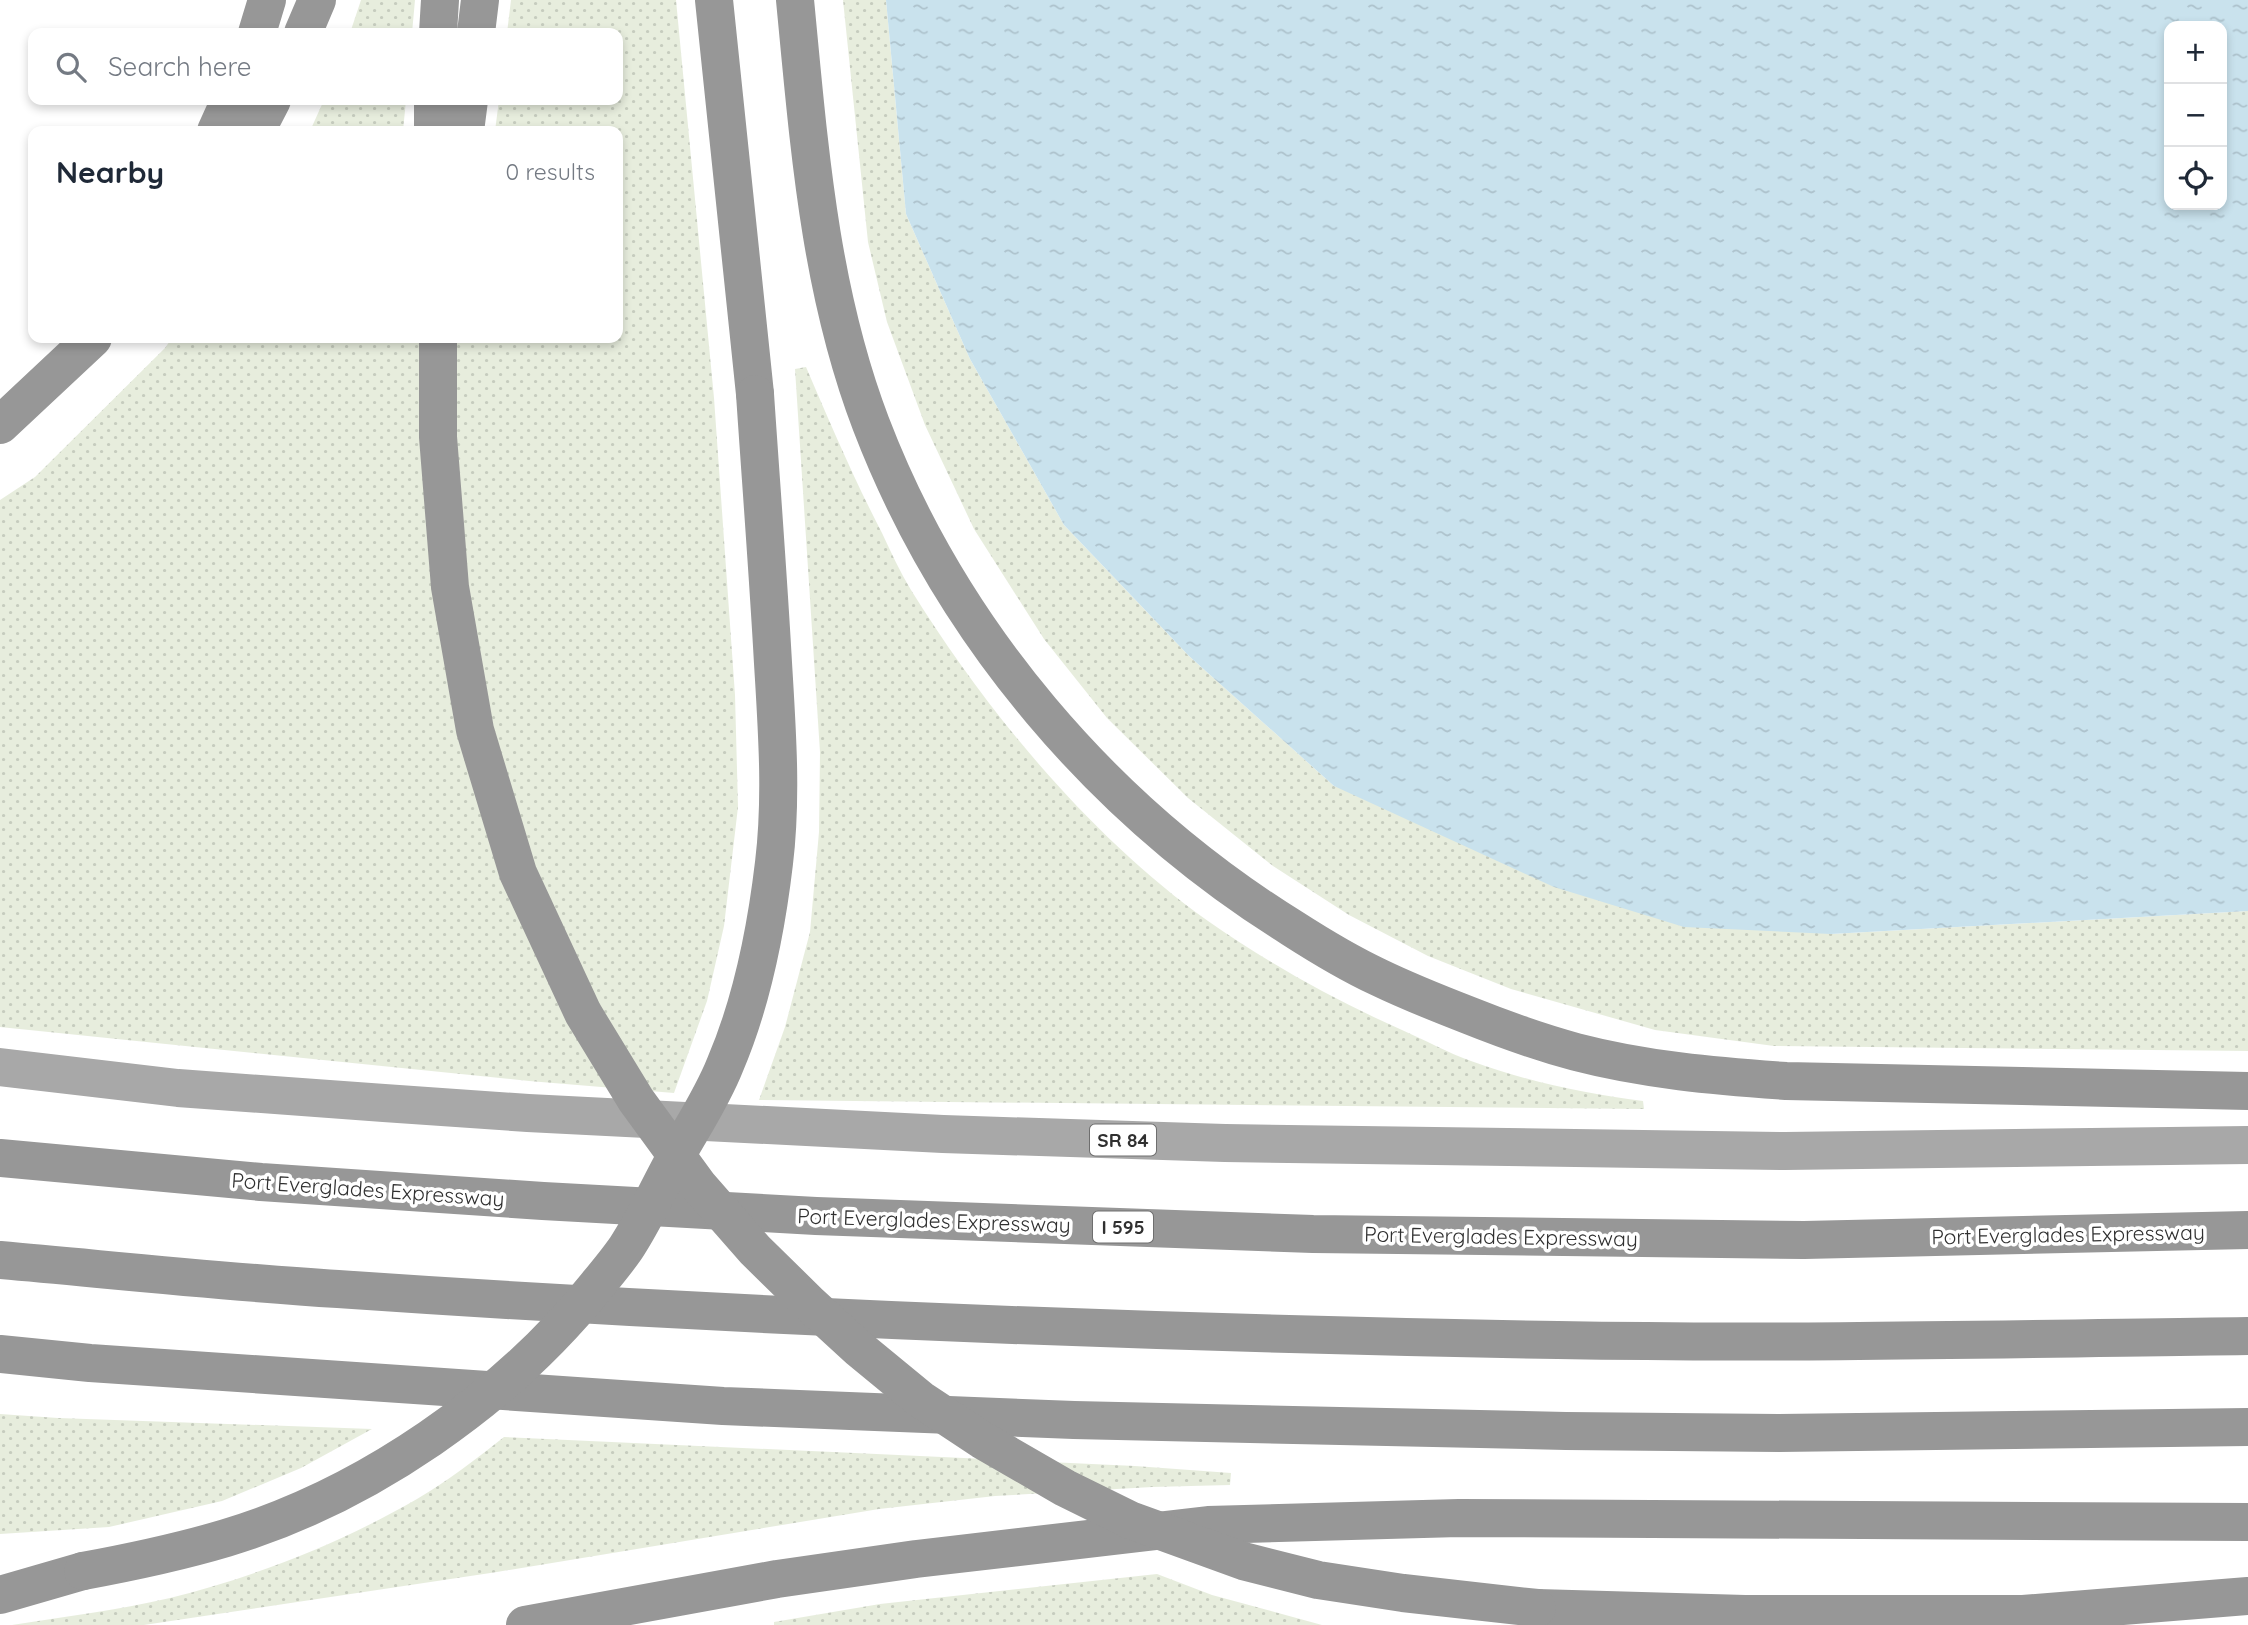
<!DOCTYPE html>
<html lang="en">
<head>
<meta charset="utf-8">
<style>
  :root { --surface:#fff; --page:#f2f2f3; --text:#1f2937; --muted:#747a83; --line:#e0e1e3 }
  body { margin:0; font-family:Quicksand,sans-serif; background:var(--page); color:var(--text) }
  .controls { position:absolute; right:21px; top:21px; display:grid; overflow:hidden; border-radius:14px; box-shadow:0 4px 10px #0003 }
  .controls button { width:63px; height:63px; display:grid; place-items:center; padding:0; border:0; border-bottom:2px solid var(--line); background:var(--surface); color:var(--text); font:35px sans-serif }
  .list { margin:0; padding:0; list-style:none }
  h2 { display:flex; justify-content:space-between; align-items:center; height:91px; margin:0; padding:0 28px; font-size:30px }
  h2 small { font-size:23px; font-weight:400; color:var(--muted) }
  .icon { flex:none; width:38px; height:38px; fill:none; stroke:currentColor; stroke-width:2; stroke-linecap:round; stroke-linejoin:round }
  .map { position:relative; flex:none; width:2248px; height:1625px; overflow:hidden }
  .search { position:absolute; background:var(--surface); box-shadow:0 4px 10px #0003; left:28px; top:28px; width:595px; height:77px; display:flex; align-items:center; gap:18px; box-sizing:border-box; padding:0 24px; border-radius:14px; color:var(--muted); font-size:26px }
  .panel { position:absolute; background:var(--surface); box-shadow:0 4px 10px #0003; left:28px; top:126px; width:595px; height:217px; border-radius:14px }
  .map>svg:first-child { display:block }
  .grass { fill:url(#grass-dots) }
  .water { fill:url(#water-ripples); fill-rule:evenodd }
  .lines { fill:none; stroke-linecap:round; stroke-linejoin:round }
  .primary { stroke:#a8a8a8; stroke-width:38 }
  .motorway { stroke:#979797; stroke-width:38 }
  .motorway-bridge { stroke:#979797; stroke-width:38 }
  .labels { text-anchor:middle; dominant-baseline:central; stroke-width:7; stroke-linejoin:round; paint-order:stroke }
  .shield { fill:#fff; stroke:#6e6e6e; stroke-width:2 }
  .shield-label { font-size:19px; font-weight:bold; fill:#303030 }
  .street-label { font-size:21px; fill:#303030; stroke:#fff }
</style>
</head>
<body>
<div class="map">
<svg width="2248" height="1625" viewBox="0 0 2248 1625">
  <defs>
    <pattern id="grass-dots" width="8" height="8" patternUnits="userSpaceOnUse" patternTransform="scale(1.75)"><rect width="8" height="8" fill="#e7eddd"/><path d="M2 2h.1M6 6h.1" fill="none" stroke="#c6ccbe" stroke-width="1.8" stroke-linecap="round"/></pattern>
    <pattern id="water-ripples" width="26" height="14" patternUnits="userSpaceOnUse" patternTransform="scale(1.75)"><rect width="26" height="14" fill="#c9e2ed"/><path d="M2 4q2-2 4 0t4 0M15 11q2-2 4 0t4 0" fill="none" stroke="#adc2cc"/></pattern>
  </defs>
  <rect width="100%" height="100%" fill="#fff"/>
  <path class="grass" d="M361,0H415L412,33H350Z
    M511,0H676L714,398L735,695L738,807L724,926L707,1001L674,1093L529,1081L0,1027V500L35,477L165,348L172,338H618V131H495L499,100H618V33H507Z
    M843,0H886L906,214L970,359L1064,525L1189,656L1334,786L1831,934L2248,911V1051L1774,1046L1655,1030L1511,989L1428,956L1349,915L1273,866L1188,798L1107,718L1044,639L974,529L925,425L887,322L868,242Z
    M324,100H406L403,131H310Z
    M806,367C830,423 854,479 882,533C891,552 900,572 911,590C986,711 1091,838 1208,921C1268,963 1334,1000 1402,1030C1425,1040 1448,1053 1471,1061C1526,1081 1585,1094 1643,1101L1644,1109L759,1100L785,1027L810,932L819,832L820,752L795,369Z
    M0,1414L58,1418L372,1429L301,1468L222,1501L109,1527L0,1534Z
    M504,1437L1135,1466L1231,1473L1230,1485L1152,1487L995,1496L879,1509L497,1572L144,1625H12C64,1617 118,1610 170,1598C255,1577 341,1543 417,1499C448,1481 476,1459 504,1437Z
    M1157,1574L1212,1595L1322,1625H774V1622L880,1604Z"/>
  <path class="water" d="M886,0H2248V911L1831,934L1684,927L1554,887L1334,786L1189,656L1064,525L970,359L906,214ZM2169,26H2222V205H2169Z"/>
  <g class="lines">
    <path class="primary" d="M0,1067L178,1088L384,1103L528,1113L943,1134L1225,1143L1785,1151L2248,1145"/>
    <path class="motorway" d="M714,0L755,394
      M795,0C809,144 819,288 871,424C951,633 1104,811 1292,928C1320,946 1348,963 1378,977C1407,991 1437,1003 1468,1015C1503,1029 1539,1042 1576,1052C1645,1070 1715,1076 1786,1081L2248,1091
      M257,33L267,0
      M303,33L317,0
      M438,33L440,0
      M476,33L480,0
      M216,131L230,100
      M256,131L272,100
      M433,131V100
      M465,131L469,100
      M0,425L93,338
      M0,1158L261,1182L543,1201L816,1216L1313,1234L1804,1240L2248,1230
      M0,1260C113,1270 225,1282 338,1289C744,1317 1151,1333 1558,1340C1788,1344 2018,1339 2248,1336
      M0,1354L90,1363L723,1406L1074,1420L1566,1431L1779,1433L2248,1427
      M0,1595L83,1571
      M1537,1608L1745,1614H2023L2248,1596
      M525,1625L777,1579L916,1559L1208,1525L1459,1518L2248,1522"/>
    <path class="motorway-bridge" d="M438,338V437L450,587L475,730L518,873L583,1013L636,1100L698,1185L755,1250L810,1304L858,1348L920,1399L982,1440L1065,1488L1130,1520L1243,1561L1318,1580L1403,1593L1537,1608
      M83,1571C132,1562 179,1552 226,1538C366,1496 506,1399 597,1285C607,1273 617,1261 626,1248C644,1221 658,1189 674,1160C691,1129 712,1098 725,1065C752,1002 766,931 774,863C782,797 777,730 773,663C768,573 761,483 755,394"/>
  </g>
  <g class="labels">
    <g class="shield">
      <rect x="1090" y="1124.5" width="66" height="31" rx="5"/>
      <rect x="1093" y="1211.5" width="60" height="31" rx="5"/>
    </g>
    <g class="shield-label">
      <text x="1123" y="1140">SR 84</text>
      <text x="1123" y="1227">I 595</text>
    </g>
    <g class="street-label">
      <text transform="translate(368 1189) rotate(4)">Port Everglades Expressway</text>
      <text transform="translate(934 1220) rotate(2)">Port Everglades Expressway</text>
      <text transform="translate(2068 1234) rotate(-1)">Port Everglades Expressway</text>
      <text transform="translate(1501 1236) rotate(1)">Port Everglades Expressway</text>
    </g>
  </g>
</svg>
<div class="controls">
<button>+</button>
<button>−</button>
<button><svg class="icon" aria-label="locate" viewBox="0 0 24 24"><circle cx="12" cy="12" r="6"/><path d="M12 2v4M12 18v4M2 12h4M18 12h4"/></svg></button>
</div>
<div class="search"><svg class="icon" aria-label="search" viewBox="0 0 24 24"><circle cx="10" cy="10" r="6"/><path d="M15 15l6 6"/></svg>Search here</div>
<section class="panel">
<h2>Nearby<small>0 results</small></h2>
<ul class="list">
</ul>
</section>
</div>
</body>
</html>
